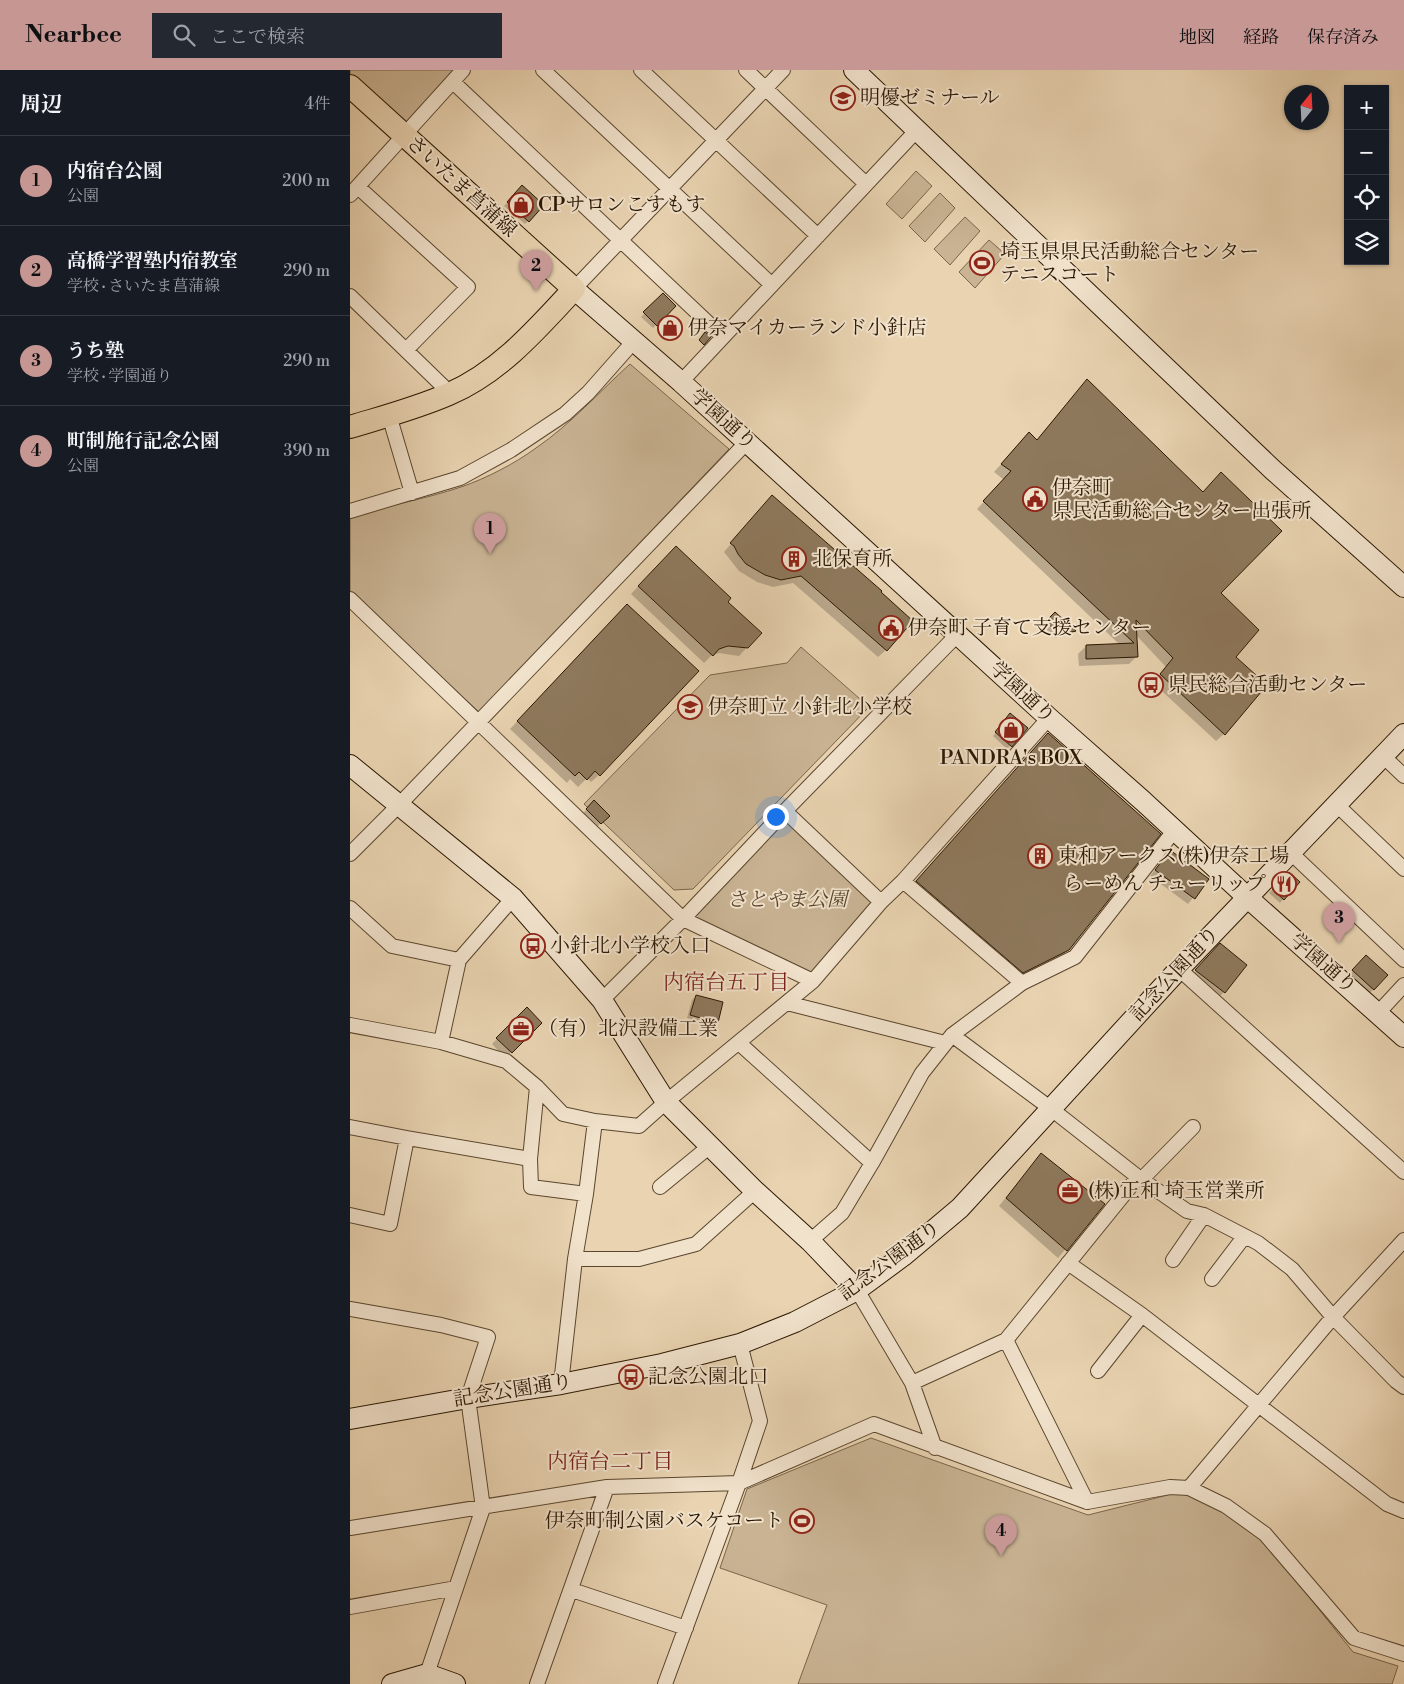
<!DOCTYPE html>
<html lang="ja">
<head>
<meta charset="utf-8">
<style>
  :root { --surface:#171b24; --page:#242831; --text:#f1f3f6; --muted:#9ea1a6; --line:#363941; --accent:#c59692 }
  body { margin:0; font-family:"Libre Bodoni","Noto Serif JP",serif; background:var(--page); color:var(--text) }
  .controls { position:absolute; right:15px; top:15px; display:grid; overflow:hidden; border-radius:0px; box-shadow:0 1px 4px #0004 }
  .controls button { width:45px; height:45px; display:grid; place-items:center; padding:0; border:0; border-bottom:1px solid var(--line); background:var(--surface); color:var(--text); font:25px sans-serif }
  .compass { position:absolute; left:934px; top:15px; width:45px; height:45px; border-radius:50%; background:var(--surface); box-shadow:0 1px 4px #0004; rotate:18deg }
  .you { position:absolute; left:425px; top:746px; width:18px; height:18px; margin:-12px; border:4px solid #fff; border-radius:50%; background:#1a73e8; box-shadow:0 0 0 8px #1a73e833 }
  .badge { display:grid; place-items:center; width:32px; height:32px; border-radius:50%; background:var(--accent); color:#111; font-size:16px; font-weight:700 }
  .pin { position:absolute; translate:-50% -41px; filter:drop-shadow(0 1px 2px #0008) }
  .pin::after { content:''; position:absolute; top:26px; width:18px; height:15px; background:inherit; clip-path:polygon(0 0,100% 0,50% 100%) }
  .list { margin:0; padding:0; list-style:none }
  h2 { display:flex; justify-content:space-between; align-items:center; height:65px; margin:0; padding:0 20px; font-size:21px }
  h2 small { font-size:16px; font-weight:400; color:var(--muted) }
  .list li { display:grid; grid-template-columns:32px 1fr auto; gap:15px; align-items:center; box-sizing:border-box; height:90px; padding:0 20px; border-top:1px solid var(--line) }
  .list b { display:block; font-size:19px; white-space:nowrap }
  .list p { margin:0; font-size:16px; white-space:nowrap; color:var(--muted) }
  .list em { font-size:16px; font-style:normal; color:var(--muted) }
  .icon { flex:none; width:28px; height:28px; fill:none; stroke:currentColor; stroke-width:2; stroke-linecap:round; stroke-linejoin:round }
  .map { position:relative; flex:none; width:1054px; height:1614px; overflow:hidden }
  header { display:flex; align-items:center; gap:30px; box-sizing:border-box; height:70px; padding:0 25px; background:var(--accent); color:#111 }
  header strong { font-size:24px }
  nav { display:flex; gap:28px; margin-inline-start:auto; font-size:18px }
  .search { width:350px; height:45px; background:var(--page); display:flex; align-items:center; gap:12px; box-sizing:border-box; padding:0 18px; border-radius:0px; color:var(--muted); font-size:19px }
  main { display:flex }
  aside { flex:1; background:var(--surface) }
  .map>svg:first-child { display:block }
  .green { fill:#c9b393; stroke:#7a654a }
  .shadow { fill:#0003 }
  .building { fill:#8e795d; stroke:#2b1701 }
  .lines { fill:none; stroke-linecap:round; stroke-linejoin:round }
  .street-casing { stroke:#5a462d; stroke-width:16 }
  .secondary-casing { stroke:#2b1701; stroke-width:22 }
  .primary-casing { stroke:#2b1701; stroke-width:24 }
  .street { stroke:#f1e2cc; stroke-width:14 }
  .secondary { stroke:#f1e2cc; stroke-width:20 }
  .primary { stroke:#e9d3b1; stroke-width:22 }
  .labels { text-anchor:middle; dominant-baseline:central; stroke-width:4; stroke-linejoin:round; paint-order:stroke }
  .poi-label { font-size:20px; fill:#2b1701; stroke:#f1e2cc; text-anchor:start }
  .street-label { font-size:20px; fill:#2b1701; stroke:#f1e2cc }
  .park-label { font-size:20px; font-style:italic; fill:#5a462d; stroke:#f1e2cc }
  .neighbourhood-label { font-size:21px; fill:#7a1f14; stroke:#f1e2cc }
</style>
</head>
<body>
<header>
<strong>Nearbee</strong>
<div class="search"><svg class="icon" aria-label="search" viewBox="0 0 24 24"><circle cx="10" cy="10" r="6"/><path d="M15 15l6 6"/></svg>ここで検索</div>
<nav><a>地図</a><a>経路</a><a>保存済み</a></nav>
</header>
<main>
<aside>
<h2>周辺<small>4件</small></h2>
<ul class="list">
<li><span class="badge">1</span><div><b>内宿台公園</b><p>公園</p></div><em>200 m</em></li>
<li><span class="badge">2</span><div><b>高橋学習塾内宿教室</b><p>学校 · さいたま菖蒲線</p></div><em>290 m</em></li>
<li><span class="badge">3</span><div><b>うち塾</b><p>学校 · 学園通り</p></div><em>290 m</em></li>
<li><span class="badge">4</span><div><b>町制施行記念公園</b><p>公園</p></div><em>390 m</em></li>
</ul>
</aside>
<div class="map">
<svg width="1054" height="1614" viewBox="0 0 1054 1614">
  <rect width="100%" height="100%" fill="#e9d3b1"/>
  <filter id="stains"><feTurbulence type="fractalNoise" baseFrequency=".004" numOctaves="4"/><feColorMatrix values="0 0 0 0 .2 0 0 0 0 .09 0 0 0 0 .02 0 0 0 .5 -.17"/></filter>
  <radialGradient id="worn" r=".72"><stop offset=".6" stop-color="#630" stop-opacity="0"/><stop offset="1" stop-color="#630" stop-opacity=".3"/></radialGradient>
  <path class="green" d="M0,0H113L54,66L0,16Z
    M566,101L582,116L552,149L536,134Z
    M590,123L605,138L575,172L559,156Z
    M615,147L630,161L600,195L584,179Z
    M639,170L655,184L625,218L609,202Z
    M280,294L379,379L129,642L0,522V446C37,436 75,429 111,417C137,408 164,394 186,378C221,354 249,322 280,294Z
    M451,577L519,637L343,819L324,820L234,734L360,605L437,593Z
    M435,741L531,832L463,911L333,849Z
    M521,1368L738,1445L826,1423L843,1426L873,1441L917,1474L1003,1582L1048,1596L1042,1614H448L477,1535L370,1498L397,1419Z"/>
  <path class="shadow" d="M172,117L193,135L175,154L154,136Z
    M313,225L324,236L303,258L291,247Z
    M672,371L870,523L884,587L874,664L866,671L803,613L816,597L786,565L787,586L779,594L729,596L728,584L736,576L770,575L627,439L654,410L644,402Z
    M415,434L536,580L528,587L443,513L423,517L407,512L389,501L374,482Z
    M318,485L376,532L410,563L389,586L369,583L361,586L354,593L281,524Z
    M269,543L249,705L241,712L237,708L228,717L220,709L217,713L160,659Z
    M705,544L724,561L721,564L705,568L693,556Z
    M657,649L676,659L657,679L643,666Z
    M690,672L718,879L710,888L665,910L559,819Z
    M244,732L258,746L247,757L233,743Z
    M815,787L858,809L838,834L800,806Z
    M939,803L948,812L930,833L919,823Z
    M870,875L874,922L868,928L841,906Z
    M1016,887L1036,905L1020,923L1000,904Z
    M346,926L367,952L363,955L337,948L342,930Z
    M177,939L190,953L155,988L142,974Z
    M691,1084L753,1134L708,1188L649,1136Z"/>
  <path class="building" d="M172,115L194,135L179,152L157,132Z
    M313,223L326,236L307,256L293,242Z
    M355,262L361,267L354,275L349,270Z
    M737,309L853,422L871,402L932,461L871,523L909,560L886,587L917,615L875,665L810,604L823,588L786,550L788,587L736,589V575L784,573L633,431L661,401L651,394L679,362L687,370Z
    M422,425L532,521L531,522L563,551L537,581L451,506L431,510L415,505L396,494L388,484L384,476L380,473Z
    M326,476L381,528L378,532L412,563L398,578L378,576L369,579L363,586L288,516Z
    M277,534L349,601L250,706L245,701L237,710L229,702L225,706L167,651Z
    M705,542L726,561L709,565L696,551Z
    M660,643L678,658L662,677L645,662Z
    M698,663L811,764L719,880L673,903L566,811Z
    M244,730L260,746L251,754L236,739Z
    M820,780L859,809L845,829L805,800Z
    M939,802L950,812L934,830L922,819Z
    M870,873L897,895L875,923L845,900Z
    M1016,885L1038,905L1024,920L1002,900Z
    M346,925L373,932L368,953L340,945Z
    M177,937L192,953L162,983L146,968Z
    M691,1083L755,1134L717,1181L656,1128Z"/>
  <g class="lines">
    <defs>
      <path id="street" d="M193,0L422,215
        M291,0L468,166
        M396,0L516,114
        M103,12L373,267
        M8,117L118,217L56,280
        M0,125L113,0
        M224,219L433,0
        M0,226L100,323
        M331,312L567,60
        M39,345L62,423
        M0,441L110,408L161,380L215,344L238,323L284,271
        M0,529L333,849L463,911
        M1033,686L1054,706
        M987,735L1054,799
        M435,741L531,832
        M941,783L1054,890
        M0,784L48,736L397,372
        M553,811L672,913
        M0,838L42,876L109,890
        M829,899L1054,1102
        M252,930L333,849L435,741L608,564
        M437,933L595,973
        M1028,943L1054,915
        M0,955L91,972L156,991L187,1017L213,1044L245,1051L289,1056L316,1032L463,911L531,832L553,811L699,648
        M602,965L700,1038L788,1107L837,1141L854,1145L908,1173L942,1199L983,1247L1046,1311L1054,1317
        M91,972L109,890L163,828
        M389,973L522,1093
        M187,1017L180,1089L181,1117L236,1124
        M0,1057L57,1068L180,1089
        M791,1110L843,1057
        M310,1117L360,1076
        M0,1145L40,1154L57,1068
        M460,1171L492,1143L522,1093L572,1003L602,965L672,913L725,887L824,761
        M225,1189H289L346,1174L405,1121
        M823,1190L854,1145
        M718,1193L792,1245L1037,1434L1054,1441
        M862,1209L894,1167
        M507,1220L562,1313L585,1378
        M0,1239L91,1255L138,1267L118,1328L133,1438L77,1604
        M656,1270L737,1432
        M748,1301L792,1245
        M562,1313L656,1270L788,1107
        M211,1314L225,1189L236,1124L245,1051
        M839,1418L983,1247L1054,1170
        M0,1458L257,1417L389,1413L524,1354L737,1432L820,1417L839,1418L876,1436L915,1464L1004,1568L1054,1584
        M222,1520L336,1558
        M0,1537L106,1518
        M187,1614L257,1417
        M315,1614L389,1413L410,1351L390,1274"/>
      <path id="secondary" d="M504,0L923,400L1054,517
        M224,219L331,312L699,648L793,731L898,828L1054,967
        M0,695L163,828L252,930L316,1032L405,1121L460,1171L507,1220
        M0,1349L118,1328L211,1314L312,1294L390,1274L445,1252L507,1220L553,1186L610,1138L829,899L1054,664
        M42,1614L77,1604L105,1614"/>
      <path id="primary" d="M0,16L224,219C187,259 150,302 99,324C67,338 33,347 0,357"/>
    </defs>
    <use href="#street" class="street-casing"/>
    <use href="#secondary" class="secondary-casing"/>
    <use href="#primary" class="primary-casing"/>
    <use href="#street" class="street"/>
    <use href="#secondary" class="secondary"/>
    <use href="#primary" class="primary"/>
  </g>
  <defs>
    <symbol id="school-ring" viewBox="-11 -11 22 22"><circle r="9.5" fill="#f1e2cc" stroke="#8f2418" stroke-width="1.5"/><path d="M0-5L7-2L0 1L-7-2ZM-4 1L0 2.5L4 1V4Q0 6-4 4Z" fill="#8f2418"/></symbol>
    <symbol id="shop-ring" viewBox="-11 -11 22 22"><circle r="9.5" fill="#f1e2cc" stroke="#8f2418" stroke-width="1.5"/><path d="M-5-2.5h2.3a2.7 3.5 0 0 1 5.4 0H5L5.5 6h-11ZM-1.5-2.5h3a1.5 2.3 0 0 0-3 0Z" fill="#8f2418"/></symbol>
    <symbol id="stadium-ring" viewBox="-11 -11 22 22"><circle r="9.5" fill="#f1e2cc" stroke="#8f2418" stroke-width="1.5"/><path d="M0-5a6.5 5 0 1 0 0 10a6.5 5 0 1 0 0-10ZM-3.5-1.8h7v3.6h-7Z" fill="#8f2418"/></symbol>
    <symbol id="civic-ring" viewBox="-11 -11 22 22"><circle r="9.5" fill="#f1e2cc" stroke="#8f2418" stroke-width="1.5"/><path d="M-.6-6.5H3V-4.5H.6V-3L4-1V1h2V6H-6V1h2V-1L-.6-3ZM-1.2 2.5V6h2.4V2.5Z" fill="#8f2418"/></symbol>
    <symbol id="building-ring" viewBox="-11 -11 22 22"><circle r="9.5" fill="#f1e2cc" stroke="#8f2418" stroke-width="1.5"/><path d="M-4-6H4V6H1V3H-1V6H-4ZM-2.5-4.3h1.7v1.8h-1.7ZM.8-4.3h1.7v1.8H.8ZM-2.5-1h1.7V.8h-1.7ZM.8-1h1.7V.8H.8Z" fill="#8f2418"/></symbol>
    <symbol id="bus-ring" viewBox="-11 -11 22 22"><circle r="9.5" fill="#f1e2cc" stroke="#8f2418" stroke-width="1.5"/><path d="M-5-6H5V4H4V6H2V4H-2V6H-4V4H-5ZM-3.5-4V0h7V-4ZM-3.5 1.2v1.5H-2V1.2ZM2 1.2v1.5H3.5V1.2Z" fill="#8f2418"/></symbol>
    <symbol id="restaurant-ring" viewBox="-11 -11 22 22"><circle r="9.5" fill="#f1e2cc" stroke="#8f2418" stroke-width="1.5"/><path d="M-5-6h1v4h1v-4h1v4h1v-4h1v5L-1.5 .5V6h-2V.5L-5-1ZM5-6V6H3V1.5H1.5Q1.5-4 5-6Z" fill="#8f2418"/></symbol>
    <symbol id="office-ring" viewBox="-11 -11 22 22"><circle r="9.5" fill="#f1e2cc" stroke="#8f2418" stroke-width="1.5"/><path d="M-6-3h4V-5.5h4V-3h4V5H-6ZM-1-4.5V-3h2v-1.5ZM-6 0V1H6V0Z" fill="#8f2418"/></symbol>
  </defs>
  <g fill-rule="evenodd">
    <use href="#school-ring" x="479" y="14" width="28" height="28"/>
    <use href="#shop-ring" x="157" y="121" width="28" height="28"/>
    <use href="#stadium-ring" x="618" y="179" width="28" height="28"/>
    <use href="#shop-ring" x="306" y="244" width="28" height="28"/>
    <use href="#civic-ring" x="671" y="415" width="28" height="28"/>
    <use href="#building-ring" x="430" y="475" width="28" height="28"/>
    <use href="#civic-ring" x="527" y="544" width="28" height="28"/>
    <use href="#bus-ring" x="787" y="601" width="28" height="28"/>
    <use href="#school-ring" x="326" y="623" width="28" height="28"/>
    <use href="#shop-ring" x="647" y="646" width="28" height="28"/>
    <use href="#building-ring" x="676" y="772" width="28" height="28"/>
    <use href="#restaurant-ring" x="920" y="800" width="28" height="28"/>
    <use href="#bus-ring" x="169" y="862" width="28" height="28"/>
    <use href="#office-ring" x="157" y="945" width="28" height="28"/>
    <use href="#office-ring" x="706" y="1107" width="28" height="28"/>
    <use href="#bus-ring" x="267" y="1293" width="28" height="28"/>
    <use href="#stadium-ring" x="438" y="1437" width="28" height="28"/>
  </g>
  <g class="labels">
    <g class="poi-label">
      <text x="510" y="28">明優ゼミナール</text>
      <text x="188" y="135">CPサロンこすもす</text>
      <text x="650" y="182">埼玉県県民活動総合センター<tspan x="650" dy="23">テニスコート</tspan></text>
      <text x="338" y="258">伊奈マイカーランド小針店</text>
      <text x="702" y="418">伊奈町<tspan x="702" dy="23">県民活動総合センター出張所</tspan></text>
      <text x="462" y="489">北保育所</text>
      <text x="558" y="558">伊奈町 子育て支援センター</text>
      <text x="818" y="615">県民総合活動センター</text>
      <text x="358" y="637">伊奈町立 小針北小学校</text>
      <text x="661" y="688" text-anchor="middle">PANDRA's BOX</text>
      <text x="708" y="786">東和アークス(株)伊奈工場</text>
      <text x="916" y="814" text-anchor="end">らーめん チューリップ</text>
      <text x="200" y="876">小針北小学校入口</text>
      <text x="188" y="959">（有）北沢設備工業</text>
      <text x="738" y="1121">(株)正和 埼玉営業所</text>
      <text x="298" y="1307">記念公園北口</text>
      <text x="434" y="1451" text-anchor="end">伊奈町制公園バスケコート</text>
    </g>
    <g class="street-label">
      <text transform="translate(111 117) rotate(42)">さいたま菖蒲線</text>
      <text transform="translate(373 350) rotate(42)">学園通り</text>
      <text transform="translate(672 623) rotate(43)">学園通り</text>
      <text transform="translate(973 894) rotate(41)">学園通り</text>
      <text transform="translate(825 904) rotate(-47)">記念公園通り</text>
      <text transform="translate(540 1191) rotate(-36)">記念公園通り</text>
      <text transform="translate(163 1321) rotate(-9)">記念公園通り</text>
    </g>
    <g class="park-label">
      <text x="437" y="830">さとやま公園</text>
    </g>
    <g class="neighbourhood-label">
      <text x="376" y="913">内宿台五丁目</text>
      <text x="260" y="1392">内宿台二丁目</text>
    </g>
  </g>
  <rect width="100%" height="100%" filter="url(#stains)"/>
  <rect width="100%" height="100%" fill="url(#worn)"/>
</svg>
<div class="controls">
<button>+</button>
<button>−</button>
<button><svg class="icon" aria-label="locate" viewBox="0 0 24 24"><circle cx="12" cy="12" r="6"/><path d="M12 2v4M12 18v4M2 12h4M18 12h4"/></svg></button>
<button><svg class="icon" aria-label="layers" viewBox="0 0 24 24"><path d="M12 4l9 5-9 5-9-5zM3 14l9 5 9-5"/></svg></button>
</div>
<svg class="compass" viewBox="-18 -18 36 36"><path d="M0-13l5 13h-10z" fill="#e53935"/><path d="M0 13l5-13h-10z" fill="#9ea1a6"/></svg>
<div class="you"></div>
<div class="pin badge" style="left:140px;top:484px">1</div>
<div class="pin badge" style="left:186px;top:221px">2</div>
<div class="pin badge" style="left:989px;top:873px">3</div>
<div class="pin badge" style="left:651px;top:1486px">4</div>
</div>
</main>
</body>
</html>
